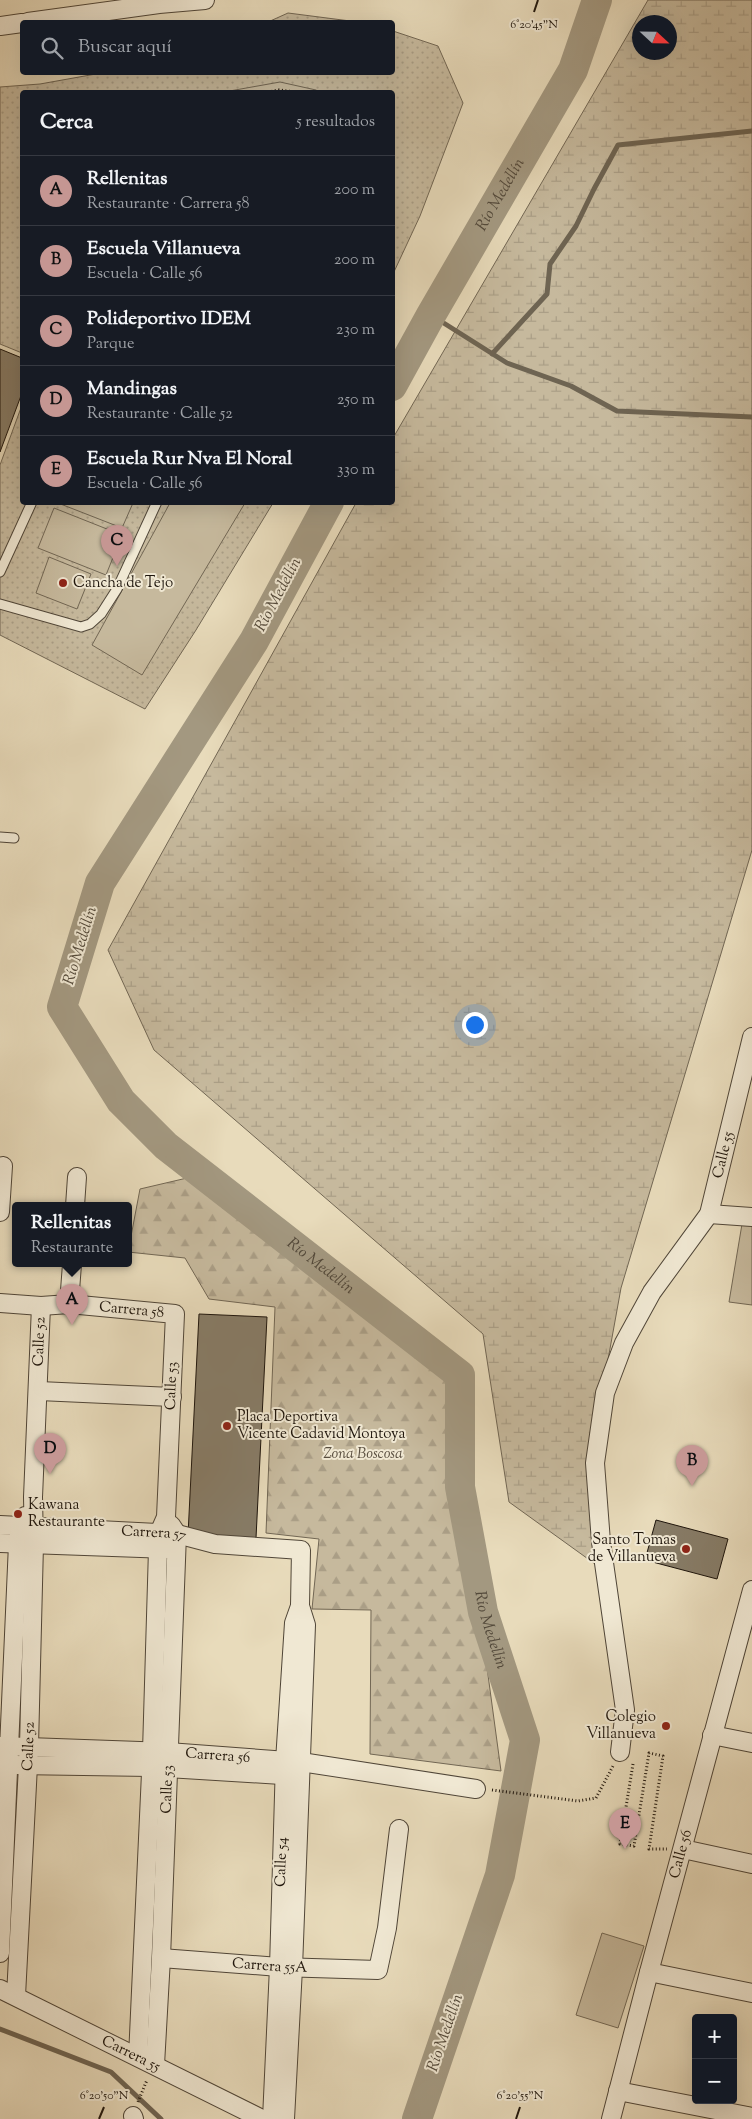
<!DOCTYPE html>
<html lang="es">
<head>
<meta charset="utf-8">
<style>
  :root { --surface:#171b24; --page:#242831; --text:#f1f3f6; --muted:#9ea1a6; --line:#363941; --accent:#c59692 }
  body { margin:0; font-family:"Sorts Mill Goudy",serif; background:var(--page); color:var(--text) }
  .controls { position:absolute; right:15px; bottom:15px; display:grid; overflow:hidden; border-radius:5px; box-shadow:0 5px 20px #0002 }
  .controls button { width:45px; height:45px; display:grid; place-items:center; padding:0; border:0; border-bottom:1px solid var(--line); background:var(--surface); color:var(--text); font:25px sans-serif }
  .compass { position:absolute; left:632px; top:15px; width:45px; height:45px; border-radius:50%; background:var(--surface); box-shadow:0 5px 20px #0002; rotate:112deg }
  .you { position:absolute; left:474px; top:1024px; width:18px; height:18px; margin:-12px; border:4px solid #fff; border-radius:50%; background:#1a73e8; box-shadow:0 0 0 8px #1a73e833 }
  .badge { display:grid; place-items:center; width:32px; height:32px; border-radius:50%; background:var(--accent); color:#111; font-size:16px; font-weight:700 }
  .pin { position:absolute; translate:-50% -41px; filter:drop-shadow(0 1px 2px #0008) }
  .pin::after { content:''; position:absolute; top:26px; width:18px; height:15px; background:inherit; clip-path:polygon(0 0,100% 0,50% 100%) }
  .popup { position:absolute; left:12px; top:1202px; width:120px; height:65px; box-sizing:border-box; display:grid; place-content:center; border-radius:5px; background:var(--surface); filter:drop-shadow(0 1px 4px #0005); font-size:16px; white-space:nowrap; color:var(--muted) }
  .popup b { font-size:19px; color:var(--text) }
  .popup::after { content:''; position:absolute; left:50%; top:100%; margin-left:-10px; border:10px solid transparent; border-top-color:var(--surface) }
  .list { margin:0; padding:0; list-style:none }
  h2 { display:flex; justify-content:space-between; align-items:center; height:65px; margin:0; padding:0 20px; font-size:21px }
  h2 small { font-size:16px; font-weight:400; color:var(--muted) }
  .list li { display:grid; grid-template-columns:32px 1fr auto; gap:15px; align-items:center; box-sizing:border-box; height:70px; padding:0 20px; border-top:1px solid var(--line) }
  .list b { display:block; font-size:19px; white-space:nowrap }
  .list p { margin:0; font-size:16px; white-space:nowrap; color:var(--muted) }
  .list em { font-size:16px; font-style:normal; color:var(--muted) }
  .icon { flex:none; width:28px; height:28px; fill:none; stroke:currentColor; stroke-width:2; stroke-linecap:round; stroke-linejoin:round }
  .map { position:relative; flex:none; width:752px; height:2119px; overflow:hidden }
  .search { position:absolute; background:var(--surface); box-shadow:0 5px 20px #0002; left:20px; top:20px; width:375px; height:55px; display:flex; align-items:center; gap:12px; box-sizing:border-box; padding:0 18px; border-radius:5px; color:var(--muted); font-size:19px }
  .panel { position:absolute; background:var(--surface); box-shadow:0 5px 20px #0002; left:20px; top:90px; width:375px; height:415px; border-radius:5px }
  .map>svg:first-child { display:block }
  .grass { fill:url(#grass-dots); stroke:#726754 }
  .forest { fill:url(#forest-firs); stroke:#726754 }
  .wetland { fill:url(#wetland-marsh); stroke:#726754; fill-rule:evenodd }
  .garden { fill:#c6b99d; stroke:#726754 }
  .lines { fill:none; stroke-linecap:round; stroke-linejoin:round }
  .stream { stroke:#6e6452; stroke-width:5 }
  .river { stroke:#a39880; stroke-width:30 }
  .building { fill:#877c67; stroke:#1e150c }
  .service-casing { stroke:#504638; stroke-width:11 }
  .minor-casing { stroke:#504638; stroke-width:20 }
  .path { stroke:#1e150c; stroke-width:3; stroke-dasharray:1 2.5; stroke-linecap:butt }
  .service { stroke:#f0e8d3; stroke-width:9 }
  .minor { stroke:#f0e8d3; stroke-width:18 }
  .ticks { fill:none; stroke:#1e150c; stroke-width:2 }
  .poi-dot { fill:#8f2418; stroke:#f0e8d3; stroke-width:2 }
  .labels { text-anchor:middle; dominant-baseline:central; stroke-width:4; stroke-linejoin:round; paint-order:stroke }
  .poi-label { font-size:15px; fill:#1e150c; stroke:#f0e8d3; text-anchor:start }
  .street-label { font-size:15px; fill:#1e150c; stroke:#f0e8d3 }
  .park-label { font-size:15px; font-style:italic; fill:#594e3f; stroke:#f0e8d3 }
  .water-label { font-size:16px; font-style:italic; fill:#53493a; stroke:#f0e8d3 }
  .ticks-label { font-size:12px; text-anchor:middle; fill:#1e150c; stroke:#f0e8d3; stroke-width:4; stroke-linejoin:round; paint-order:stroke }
</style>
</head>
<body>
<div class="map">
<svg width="752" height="2119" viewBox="0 0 752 2119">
  <defs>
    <pattern id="grass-dots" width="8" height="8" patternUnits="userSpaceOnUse" patternTransform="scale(1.25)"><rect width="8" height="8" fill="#c6b99d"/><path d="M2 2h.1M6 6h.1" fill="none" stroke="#aa9e86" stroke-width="1.8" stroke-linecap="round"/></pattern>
    <pattern id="forest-firs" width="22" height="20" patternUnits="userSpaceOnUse" patternTransform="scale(1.25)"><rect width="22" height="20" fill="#c6b99d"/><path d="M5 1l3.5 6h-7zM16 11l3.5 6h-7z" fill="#aa9e86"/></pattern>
    <pattern id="wetland-marsh" width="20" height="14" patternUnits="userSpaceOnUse" patternTransform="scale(1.25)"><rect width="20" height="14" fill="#c6b99d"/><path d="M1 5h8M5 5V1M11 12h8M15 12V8" fill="none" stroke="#aa9e86"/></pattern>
  </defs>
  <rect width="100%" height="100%" fill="#e8dbbb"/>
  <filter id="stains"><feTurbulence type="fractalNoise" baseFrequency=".004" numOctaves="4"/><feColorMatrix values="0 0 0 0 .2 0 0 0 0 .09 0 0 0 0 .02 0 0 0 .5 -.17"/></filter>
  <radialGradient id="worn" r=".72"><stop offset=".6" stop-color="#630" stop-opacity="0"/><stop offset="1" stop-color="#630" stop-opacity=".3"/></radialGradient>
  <path class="grass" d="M288,13L358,22H268Z
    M393,31L438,46L463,103L420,216L393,274L392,92H22V353L0,344V87L40,84L107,72H392Z
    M22,405V502L273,503L196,630L145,709L0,635V465Z"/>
  <path class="forest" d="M187,1178L447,1372L501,1771L370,1754L371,1610L312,1609L319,1539L266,1533L275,1307L209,1299L185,1258L128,1252L140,1189Z"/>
  <path class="wetland" d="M648,0H752V850L621,1288L590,1459L602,1569L509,1502L483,1334L154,1050L108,950L356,503L392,502L393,438ZM640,22H670V52H640Z"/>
  <path class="garden" d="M280,82L316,90L319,92H224Z
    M58,503H133L122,528Z
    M170,503H245L142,675L92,645Z
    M54,508L122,535L106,575L38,548Z
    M49,557L91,574L77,609L36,593Z
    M743,1218L752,1220V1305L729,1302Z
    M602,1933L644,1946L618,2028L576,2015Z"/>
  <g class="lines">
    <path class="stream" d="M431,315L507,363L571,386L617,411L752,417
      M492,354L547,294L550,264L576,226L594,189L618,145L752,131
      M0,2029L111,2072L161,2119"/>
    <g class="river">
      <path id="s1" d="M392,386L431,315L573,70L597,0"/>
      <path id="s2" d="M329,502L254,641L100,883L62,1007L121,1101L166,1146L460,1375V1487L483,1612L525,1740L500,1875L417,2119"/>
    </g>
  </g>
  <path class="building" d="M0,349L22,358V393L0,452Z
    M199,1314L267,1317L256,1538L188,1535Z
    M656,1520L728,1539L717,1579L645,1560Z"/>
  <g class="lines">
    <defs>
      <path id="service" d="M0,572L32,502
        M0,604L81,627L90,624L101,614L117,589L157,502
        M0,837L14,838"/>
      <g id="minor">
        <path d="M28,22L159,4L205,0"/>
        <path d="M0,26L22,23"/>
        <path d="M75,1206L77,1177"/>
        <path d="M0,1212L3,1166"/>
        <path d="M709,1214L752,1217"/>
        <path id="s3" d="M0,1303L41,1306L69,1304L175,1314L166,1517L159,1533L158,1549L152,1751L138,2057"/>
        <path d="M69,1304L72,1264"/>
        <path d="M39,1391L172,1397"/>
        <path id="s4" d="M0,1525L177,1534L215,1544L301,1550L300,1606L294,1623L285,1761L279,1967L272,2119"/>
        <path d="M0,1543L169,1549"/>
        <path d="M712,1735L752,1743"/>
        <path id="s5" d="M0,1746L168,1752L301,1762L476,1789"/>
        <path id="s6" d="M620,1752L625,1710L601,1542L595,1463L605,1393L624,1343L652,1292L709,1214L752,1037"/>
        <path d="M15,1765L151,1767L297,1776"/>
        <path d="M683,1849L752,1864"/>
        <path d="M0,1953L18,1544L20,1526L25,1516"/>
        <path id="s7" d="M161,1958L279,1967L378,1970L387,1928L399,1829"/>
        <path d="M649,1972L752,1993"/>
        <path id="s8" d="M0,1989L262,2119"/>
        <path id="s9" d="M16,1996L29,1746L34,1544L33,1497L41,1306"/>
        <path id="s10" d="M155,2065L161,1958L177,1534L171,1525"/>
        <path d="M618,2091L752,2117"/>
        <path d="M133,2116L134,2119"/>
        <path d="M285,2119L293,1968L306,1625L300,1606"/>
        <path id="s11" d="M611,2119L649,1972L752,1590"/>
      </g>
    </defs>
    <use href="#service" class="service-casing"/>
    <use href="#minor" class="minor-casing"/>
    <path class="path" d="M268,92L279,90L295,92
      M633,1764L620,1844L634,1846L649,1753L663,1756L649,1849H667
      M492,1790L578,1801L596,1798L613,1766
      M138,2102L147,2080"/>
    <use href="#service" class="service"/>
    <use href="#minor" class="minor"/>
  </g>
  <path class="ticks" d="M534,12L538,0M99,2119L104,2107M516,2119L520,2107"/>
  <g class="poi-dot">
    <circle cx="63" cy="583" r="5"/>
    <circle cx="227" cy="1426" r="5"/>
    <circle cx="18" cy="1514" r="5"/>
    <circle cx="686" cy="1549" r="5"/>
    <circle cx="666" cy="1726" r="5"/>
  </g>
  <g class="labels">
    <g class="poi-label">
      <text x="73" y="583">Cancha de Tejo</text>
      <text x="237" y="1417">Placa Deportiva<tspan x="237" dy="17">Vicente Cadavid Montoya</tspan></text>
      <text x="28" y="1505">Kawana<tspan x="28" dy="17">Restaurante</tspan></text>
      <text x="676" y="1540" text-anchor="end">Santo Tomas<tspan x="676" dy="17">de Villanueva</tspan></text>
      <text x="656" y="1717" text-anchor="end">Colegio<tspan x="656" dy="17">Villanueva</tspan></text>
    </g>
    <g class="street-label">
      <text stroke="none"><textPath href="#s6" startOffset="631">Calle 55</textPath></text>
      <text stroke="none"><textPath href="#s3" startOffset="132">Carrera 58</textPath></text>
      <text stroke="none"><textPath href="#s9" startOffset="655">Calle 52</textPath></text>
      <text transform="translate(172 1386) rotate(-88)">Calle 53</text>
      <text stroke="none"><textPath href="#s4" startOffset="154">Carrera 57</textPath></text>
      <text stroke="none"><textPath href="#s9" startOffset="250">Calle 52</textPath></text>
      <text stroke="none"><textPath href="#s5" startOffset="218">Carrera 56</textPath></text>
      <text stroke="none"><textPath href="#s10" startOffset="276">Calle 53</textPath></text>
      <text stroke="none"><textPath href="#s11" startOffset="274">Calle 56</textPath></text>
      <text transform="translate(282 1862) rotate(-88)">Calle 54</text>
      <text stroke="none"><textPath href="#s7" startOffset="109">Carrera 55A</textPath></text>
      <text stroke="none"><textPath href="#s8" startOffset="146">Carrera 55</textPath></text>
    </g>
    <g class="park-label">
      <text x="363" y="1454">Zona Boscosa</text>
    </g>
    <g class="water-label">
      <text stroke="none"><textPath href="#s1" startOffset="220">Río Medellín</textPath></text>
      <text transform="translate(279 595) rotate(-62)">Río Medellín</text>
      <text transform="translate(81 946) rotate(-73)">Río Medellín</text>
      <text stroke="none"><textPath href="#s2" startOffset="945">Río Medellín</textPath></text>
      <text stroke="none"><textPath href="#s2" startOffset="1380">Río Medellín</textPath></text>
      <text transform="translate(446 2033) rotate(-71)">Río Medellín</text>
    </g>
  </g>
  <g class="ticks-label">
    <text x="534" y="28">6°20'45"N</text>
    <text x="104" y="2099">6°20'50"N</text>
    <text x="520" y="2099">6°20'55"N</text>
  </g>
  <rect width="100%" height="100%" filter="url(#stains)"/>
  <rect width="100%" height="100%" fill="url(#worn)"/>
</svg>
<div class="controls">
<button>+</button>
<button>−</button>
</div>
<svg class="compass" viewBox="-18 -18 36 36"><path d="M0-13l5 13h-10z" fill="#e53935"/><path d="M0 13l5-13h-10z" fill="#9ea1a6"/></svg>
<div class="you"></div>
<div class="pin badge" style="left:72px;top:1325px">A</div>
<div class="popup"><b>Rellenitas</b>Restaurante</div>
<div class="pin badge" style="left:692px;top:1486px">B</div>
<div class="pin badge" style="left:117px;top:566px">C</div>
<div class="pin badge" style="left:50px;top:1474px">D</div>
<div class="pin badge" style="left:625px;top:1849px">E</div>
<div class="search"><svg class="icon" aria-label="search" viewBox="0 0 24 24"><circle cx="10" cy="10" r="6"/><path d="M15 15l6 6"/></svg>Buscar aquí</div>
<section class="panel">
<h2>Cerca<small>5 resultados</small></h2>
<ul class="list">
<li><span class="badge">A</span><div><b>Rellenitas</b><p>Restaurante · Carrera 58</p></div><em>200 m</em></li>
<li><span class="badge">B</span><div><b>Escuela Villanueva</b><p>Escuela · Calle 56</p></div><em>200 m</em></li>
<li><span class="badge">C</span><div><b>Polideportivo IDEM</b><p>Parque</p></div><em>230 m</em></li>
<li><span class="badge">D</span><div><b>Mandingas</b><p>Restaurante · Calle 52</p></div><em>250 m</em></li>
<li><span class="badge">E</span><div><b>Escuela Rur Nva El N0ral</b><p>Escuela · Calle 56</p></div><em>330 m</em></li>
</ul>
</section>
</div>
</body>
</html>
